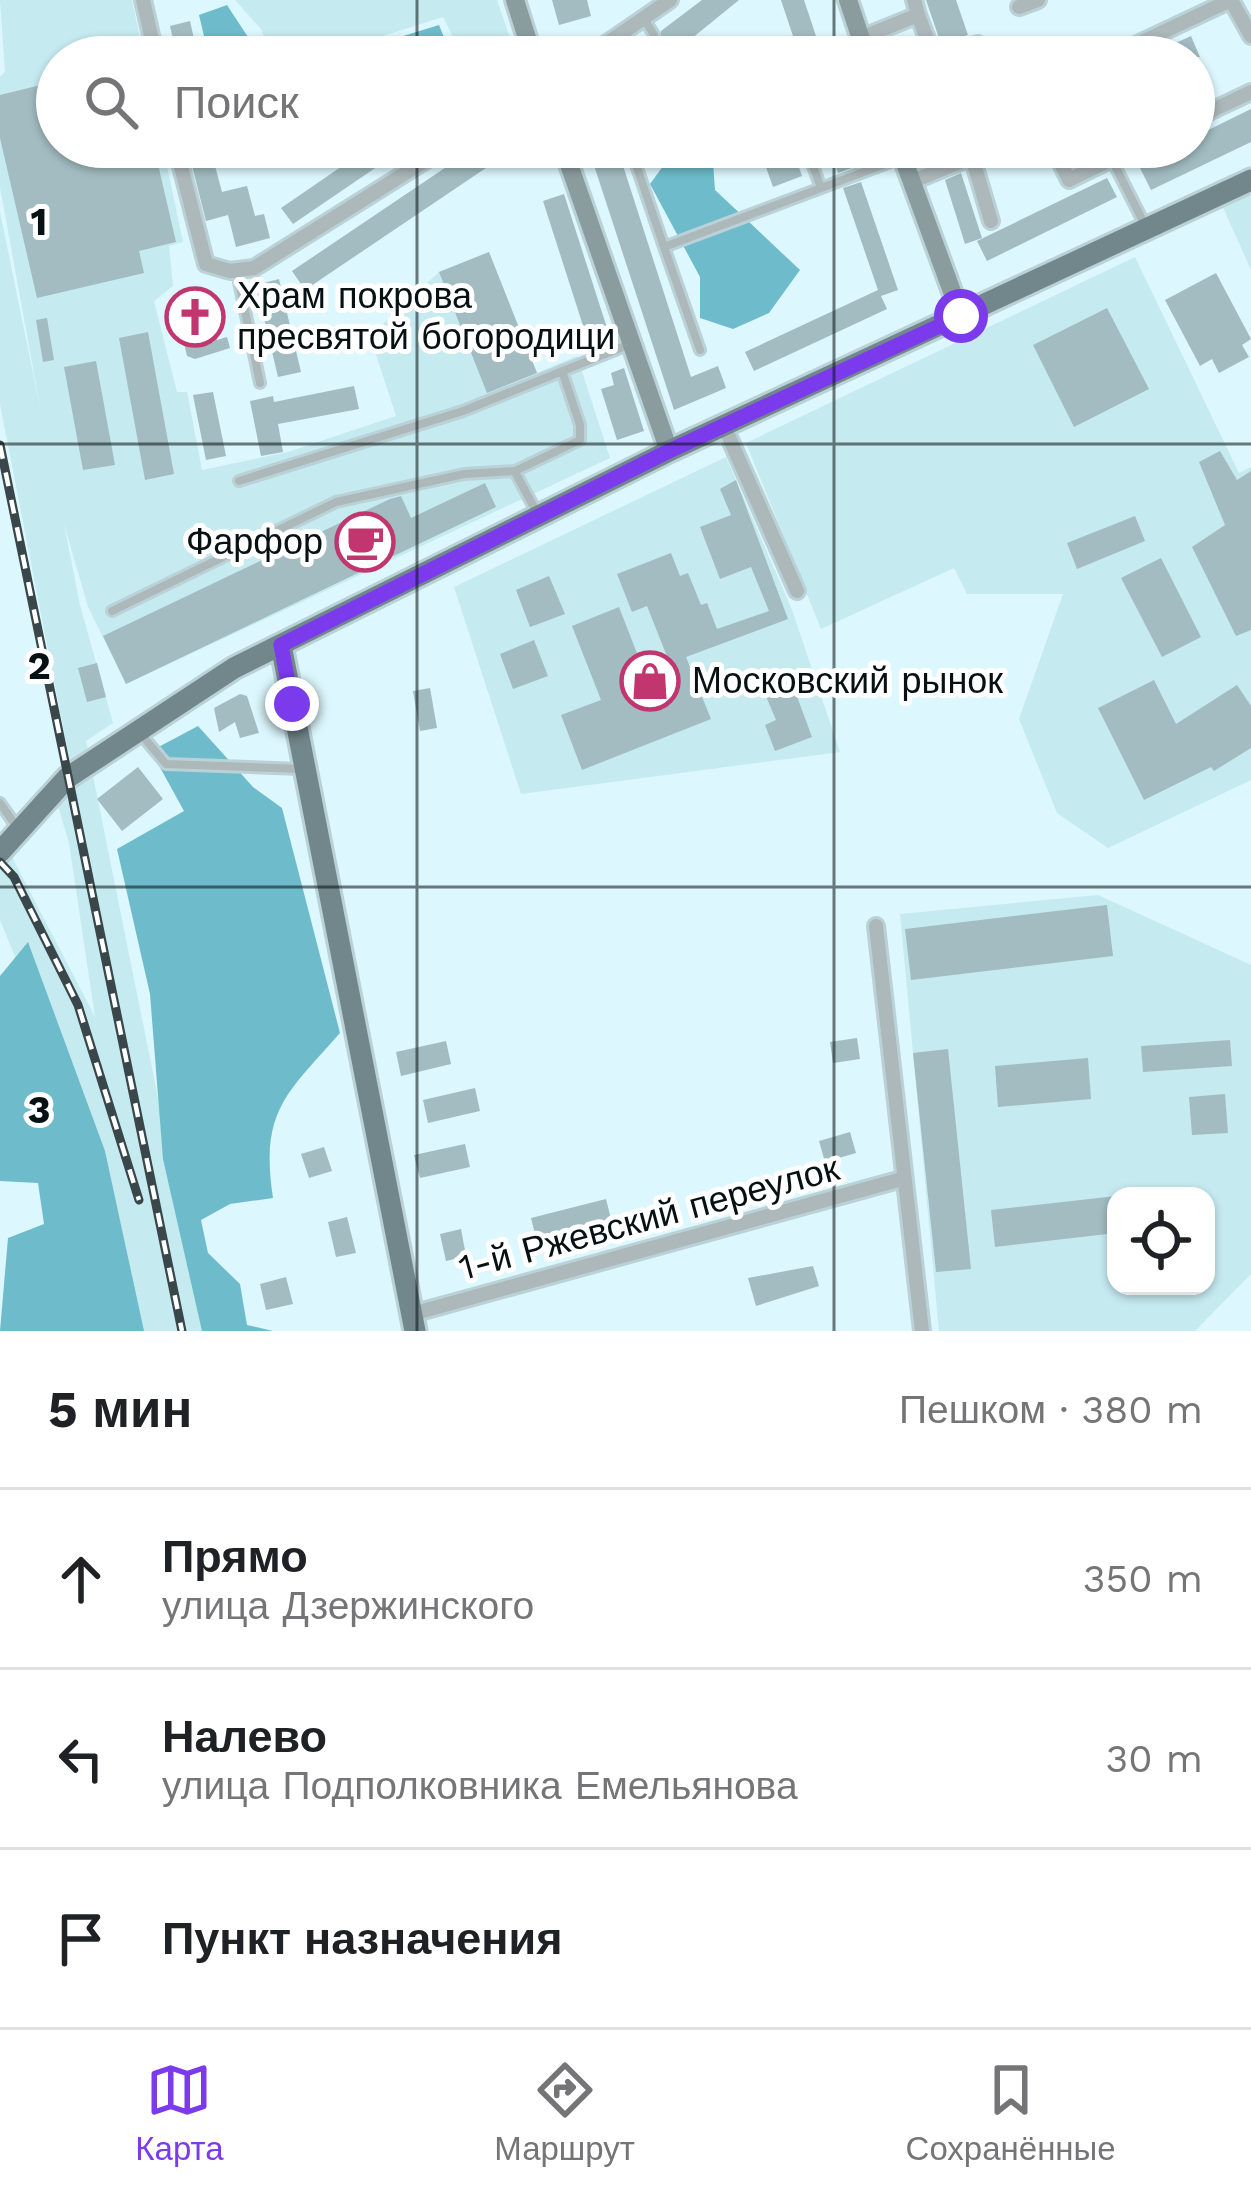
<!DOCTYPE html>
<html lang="ru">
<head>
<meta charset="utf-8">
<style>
  :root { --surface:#fff; --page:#f2f2f2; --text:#202124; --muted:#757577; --line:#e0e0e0; --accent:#7c3aed }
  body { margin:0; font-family:"Work Sans",sans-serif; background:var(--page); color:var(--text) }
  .controls { position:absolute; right:36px; bottom:36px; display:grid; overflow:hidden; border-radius:24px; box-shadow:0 3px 9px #0004 }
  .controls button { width:108px; height:108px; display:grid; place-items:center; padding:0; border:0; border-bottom:3px solid var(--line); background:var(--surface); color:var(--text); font:60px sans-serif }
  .stop { position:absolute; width:36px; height:36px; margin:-27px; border:9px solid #7c3aed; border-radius:50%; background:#fff }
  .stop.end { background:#7c3aed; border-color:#fff; box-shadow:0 3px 12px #0008 }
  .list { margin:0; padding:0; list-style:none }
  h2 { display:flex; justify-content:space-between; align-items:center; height:156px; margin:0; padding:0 48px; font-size:51px }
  h2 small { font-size:39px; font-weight:400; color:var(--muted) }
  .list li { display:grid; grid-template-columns:78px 1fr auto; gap:36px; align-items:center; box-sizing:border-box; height:180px; padding:0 48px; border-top:3px solid var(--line) }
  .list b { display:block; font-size:45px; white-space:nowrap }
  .list p { margin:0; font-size:39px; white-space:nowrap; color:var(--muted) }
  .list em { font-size:39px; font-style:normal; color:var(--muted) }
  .icon { flex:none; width:66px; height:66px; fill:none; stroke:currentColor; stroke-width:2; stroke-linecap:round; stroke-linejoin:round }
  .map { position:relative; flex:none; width:1251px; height:1331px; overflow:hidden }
  .search { position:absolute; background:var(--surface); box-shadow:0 3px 9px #0004; left:36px; right:36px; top:36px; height:132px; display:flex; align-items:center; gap:30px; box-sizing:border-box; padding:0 42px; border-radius:66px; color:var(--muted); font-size:45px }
  .sheet { height:696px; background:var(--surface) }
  nav { display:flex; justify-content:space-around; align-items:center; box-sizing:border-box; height:168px; border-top:3px solid var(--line); background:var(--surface); font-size:33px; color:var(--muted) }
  nav a { display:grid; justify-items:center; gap:6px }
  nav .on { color:var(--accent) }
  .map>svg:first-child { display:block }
  .built { fill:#c5eaf0; fill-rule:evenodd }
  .forest { fill:#6ebccb }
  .building { fill:#a2bcc1 }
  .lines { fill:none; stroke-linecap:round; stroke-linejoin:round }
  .service-casing { stroke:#bad2d7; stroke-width:14 }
  .minor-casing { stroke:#bad2d7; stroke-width:20 }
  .secondary-casing { stroke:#bad2d7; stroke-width:24 }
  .primary-casing { stroke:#bad2d7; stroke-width:27 }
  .service { stroke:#acb8ba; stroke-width:8 }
  .minor { stroke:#acb8ba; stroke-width:14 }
  .secondary { stroke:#8b9c9f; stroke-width:18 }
  .primary { stroke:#72878b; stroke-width:21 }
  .rail-casing { stroke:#3a474a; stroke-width:9 }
  .rail { stroke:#fff; stroke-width:4.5; stroke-dasharray:14; stroke-linecap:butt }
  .route { stroke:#7c3aed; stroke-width:15 }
  .grid { fill:none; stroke:#071012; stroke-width:3; stroke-opacity:0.55 }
  .labels { text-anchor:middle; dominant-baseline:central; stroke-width:10; stroke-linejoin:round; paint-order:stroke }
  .poi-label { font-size:36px; fill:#071012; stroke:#fff; text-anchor:start }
  .street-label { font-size:36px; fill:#071012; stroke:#fff }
  .grid-label { font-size:39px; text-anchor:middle; font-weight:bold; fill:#071012; stroke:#fff; stroke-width:10; stroke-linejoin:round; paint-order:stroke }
</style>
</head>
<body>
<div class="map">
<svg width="1251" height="1331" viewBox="0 0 1251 1331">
  <rect width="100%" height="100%" fill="#dcf7fd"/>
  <path class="built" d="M0,0H132L144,57H57V147H163L183,242L169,246L173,286L154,301L177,392H187L202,470L288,452L396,416L370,336L439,272L489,252L537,373L577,356L610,458L126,684L88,607L64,524L80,605L113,723L86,741L205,1331H142L94,1149L0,920V834L95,1017L69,843L55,796L73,778L0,404V212L41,412L0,187V77L5,72Z
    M235,0H497L513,47L495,57H463L443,17L316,57H272L261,29Z
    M1251,194V270L1222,205Z
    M1135,257L1239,473L1251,467V780L1108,848L1057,813L1019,719L1063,594H967L954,568L821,629L746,443Z
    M726,457L792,610L840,752L521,794L454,587Z
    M1098,895L1251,965V1274L1195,1331H939L900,914ZM1116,1196H1206V1286H1116Z"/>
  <path class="forest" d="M227,5L261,57H209L199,15Z
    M439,25L452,57H335Z
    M677,147H712L715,190L800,270L769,313L733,329L700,318V277L650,184Z
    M198,726L253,787L282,808L340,1033C285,1095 260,1112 273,1198L230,1204L201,1220L208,1253L240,1284L247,1325L273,1331H202L163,1159L150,994L117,849L184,811L151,751Z
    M28,942L105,1151L144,1331H0L8,1238L44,1224L38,1183L0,1181V976Z"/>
  <path class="building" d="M552,0H587L591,16L559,25Z
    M702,0H739L675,52L667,48L660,57H619L647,40L659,41L661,31Z
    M781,0H804L823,57H800Z
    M926,0H956L968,35L941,44Z
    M190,21L198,57H177L170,26Z
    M1191,36L1200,57H1145Z
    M57,81V147H154L176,242L139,251L144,273L37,298L0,138V95Z
    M1251,109V142L1151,190L1138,164L1173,147H1194V137Z
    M210,147L222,192L247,186L255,216L264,214L270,238L236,247L228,215L206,221L188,150Z
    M370,147H406L293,224L281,208Z
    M476,147H517L305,290L292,271Z
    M588,147H617L691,377L718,366L726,388L674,410Z
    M792,147L802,176L773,187L762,156Z
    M830,147H854L860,165L838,173Z
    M961,173L982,238L965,244L945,180Z
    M1107,178L1117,197L987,261L977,241Z
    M861,182L898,290L881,296L887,309L754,371L745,352L878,290L843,188Z
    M564,194L608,331L587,338L543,201Z
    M489,252L537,373L487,393L439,272Z
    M1216,273L1251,339L1242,345L1249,357L1219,373L1212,359L1200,366L1165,300Z
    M279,279L301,372L278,377L261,305L253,307L248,287Z
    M206,291L217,340L227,337L230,348L195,359L187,356L173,297Z
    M1107,308L1149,389L1074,427L1033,345Z
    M47,318L54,360L43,362L36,320Z
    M148,332L174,474L145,480L119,338Z
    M96,361L115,465L83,470L64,367Z
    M624,368L644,431L617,440L601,389L614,385L611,373Z
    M354,386L359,409L278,424L283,452L261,456L250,401L273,396L274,402Z
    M213,392L226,456L206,460L193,395Z
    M1220,451L1237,480L1251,471V630L1236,636L1192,547L1225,525L1199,462Z
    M736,480L788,619L686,657L711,719L582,770L561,715L601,700L572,626L619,607L647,679L672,669L647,606L632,612L617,574L671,553L680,576L688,573L701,605L707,603L717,629L769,611L751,567L720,579L700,527L731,515L720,489Z
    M485,483L496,507L126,684L103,636L390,499L401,496L411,518Z
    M1135,516L1145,541L1077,569L1067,543Z
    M1161,558L1201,637L1162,657L1121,578Z
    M549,576L565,614L530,627L516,590Z
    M534,640L548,676L513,689L500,654Z
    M97,663L106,697L87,702L78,668Z
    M789,675L812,737L775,751L765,725L776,720L762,687Z
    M1154,680L1176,724L1237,685L1251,706V748L1214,771L1211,767L1144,800L1098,708Z
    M430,688L437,728L420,731L413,691Z
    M240,694L247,696L259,733L240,738L235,722L219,732L214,708Z
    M138,767L163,799L122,831L97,799Z
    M1107,905L1113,956L911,980L905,929Z
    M857,1038L860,1059L833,1063L830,1042Z
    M1230,1040L1232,1066L1143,1072L1141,1046Z
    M446,1041L451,1064L401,1076L396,1052Z
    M948,1049L971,1269L936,1272L913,1053Z
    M1088,1058L1091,1099L998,1107L995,1066Z
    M475,1088L480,1111L428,1123L423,1100Z
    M1225,1094L1228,1133L1192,1135L1189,1097Z
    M850,1132L856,1153L825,1162L819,1141Z
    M465,1144L470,1167L420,1178L414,1155Z
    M324,1147L332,1171L309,1178L301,1154Z
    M1116,1196V1233L995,1247L991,1210Z
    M606,1199L611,1219L536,1238L531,1218Z
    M347,1217L356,1253L336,1257L328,1222Z
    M461,1229L466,1256L446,1261L440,1234Z
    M813,1266L819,1286L756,1306L748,1278Z
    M286,1277L293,1304L266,1310L260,1284Z"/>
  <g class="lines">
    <defs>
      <path id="service" d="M644,19L654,35
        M668,56V57
        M630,147L664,247
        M806,147L821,188
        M1112,160L1146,227
        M237,272L260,383
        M700,350L664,247L901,158
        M515,472L536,511
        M239,481L463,411L630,344
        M112,611L336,502L464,474L515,471L580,440V425L562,371
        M140,733L166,764L300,769
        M0,803L19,830"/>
      <path id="minor" d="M143,0L156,57
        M1231,0L1251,36
        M1019,7L1038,0
        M918,15L934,57
        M861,38L918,15L914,0
        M587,57L670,0
        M936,57L978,44
        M1110,57L1231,0
        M1194,119L1251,92
        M176,147L206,264L230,271L254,268L447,147
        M1053,147L1069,180L1112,159
        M1107,147L1112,159L1136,147
        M911,182L972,157L991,221
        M724,426L797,591
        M876,926L922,1331
        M412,1314L902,1179"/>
      <path id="secondary" d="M515,0L533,57
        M848,0L867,57
        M563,147L669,451
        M899,147L961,316"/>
      <path id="primary" d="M281,645L415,1331
        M0,852L67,778L234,668L669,451L1251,180"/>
    </defs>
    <use href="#service" class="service-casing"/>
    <use href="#minor" class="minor-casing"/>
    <use href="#secondary" class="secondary-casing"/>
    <use href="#primary" class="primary-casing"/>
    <use href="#service" class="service"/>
    <use href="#minor" class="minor"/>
    <use href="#secondary" class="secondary"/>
    <use href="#primary" class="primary"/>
    <defs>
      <path id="rail" d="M0,445L182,1331
        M0,862L14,877L78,1005L139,1200"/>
    </defs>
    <use href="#rail" class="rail-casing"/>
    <use href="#rail" class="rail"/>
  </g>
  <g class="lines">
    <path class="route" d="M292,704L281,645L669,451L961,316"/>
  </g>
  <path class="grid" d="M417,0V57M834,0V57M417,147V1331M834,147V1331M0,444H1251M0,887H1251"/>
  <defs>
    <symbol id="church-ring" viewBox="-11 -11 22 22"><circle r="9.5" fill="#fff" stroke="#c1366e" stroke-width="1.5"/><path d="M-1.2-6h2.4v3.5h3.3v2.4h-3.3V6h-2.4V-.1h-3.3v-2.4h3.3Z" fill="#c1366e"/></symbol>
    <symbol id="cafe-ring" viewBox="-11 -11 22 22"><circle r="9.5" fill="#fff" stroke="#c1366e" stroke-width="1.5"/><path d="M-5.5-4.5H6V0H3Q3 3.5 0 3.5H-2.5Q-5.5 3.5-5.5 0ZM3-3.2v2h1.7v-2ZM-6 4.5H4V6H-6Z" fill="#c1366e"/></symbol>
    <symbol id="shop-ring" viewBox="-11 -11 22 22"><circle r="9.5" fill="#fff" stroke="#c1366e" stroke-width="1.5"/><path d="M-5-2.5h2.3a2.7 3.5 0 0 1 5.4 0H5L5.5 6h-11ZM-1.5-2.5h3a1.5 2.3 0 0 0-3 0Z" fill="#c1366e"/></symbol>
  </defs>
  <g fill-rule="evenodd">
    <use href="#church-ring" x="162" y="284" width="66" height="66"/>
    <use href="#cafe-ring" x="332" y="509" width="66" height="66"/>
    <use href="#shop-ring" x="617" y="648" width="66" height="66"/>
  </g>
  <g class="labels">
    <g class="poi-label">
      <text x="237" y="296">Храм покрова<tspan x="237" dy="41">пресвятой богородици</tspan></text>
      <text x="323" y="542" text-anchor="end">Фарфор</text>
      <text x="692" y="681">Московский рынок</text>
    </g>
    <g class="street-label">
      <text transform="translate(649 1218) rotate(-15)">1-й Ржевский переулок</text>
    </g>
  </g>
  <g class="grid-label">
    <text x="39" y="235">1</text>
    <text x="39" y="679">2</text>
    <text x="39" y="1123">3</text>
  </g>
</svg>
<div class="controls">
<button><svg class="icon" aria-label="locate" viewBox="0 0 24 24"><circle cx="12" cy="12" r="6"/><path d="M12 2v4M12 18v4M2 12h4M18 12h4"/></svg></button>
</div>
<div class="stop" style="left:961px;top:316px"></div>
<div class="stop end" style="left:292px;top:704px"></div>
<div class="search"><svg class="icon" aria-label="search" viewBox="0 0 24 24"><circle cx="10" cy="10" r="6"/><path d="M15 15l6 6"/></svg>Поиск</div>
</div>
<section class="sheet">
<h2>5 мин<small>Пешком · 380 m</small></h2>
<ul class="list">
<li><svg class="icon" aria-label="ahead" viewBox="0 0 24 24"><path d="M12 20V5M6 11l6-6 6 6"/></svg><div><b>Прямо</b><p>улица Дзержинского</p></div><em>350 m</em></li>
<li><svg class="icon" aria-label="left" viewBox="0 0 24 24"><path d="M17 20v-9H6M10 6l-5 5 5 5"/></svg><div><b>Налево</b><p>улица Подполковника Емельянова</p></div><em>30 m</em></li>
<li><svg class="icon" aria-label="arrive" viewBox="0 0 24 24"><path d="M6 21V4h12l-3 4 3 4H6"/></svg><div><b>Пункт назначения</b></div></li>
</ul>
</section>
<nav>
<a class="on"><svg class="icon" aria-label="map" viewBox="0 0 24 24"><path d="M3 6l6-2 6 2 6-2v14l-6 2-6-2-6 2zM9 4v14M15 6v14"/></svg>Карта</a>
<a><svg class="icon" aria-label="directions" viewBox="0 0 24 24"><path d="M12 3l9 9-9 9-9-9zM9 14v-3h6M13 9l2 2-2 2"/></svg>Маршрут</a>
<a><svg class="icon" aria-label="saved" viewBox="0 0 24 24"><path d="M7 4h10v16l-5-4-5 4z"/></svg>Сохранённые</a>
</nav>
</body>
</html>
